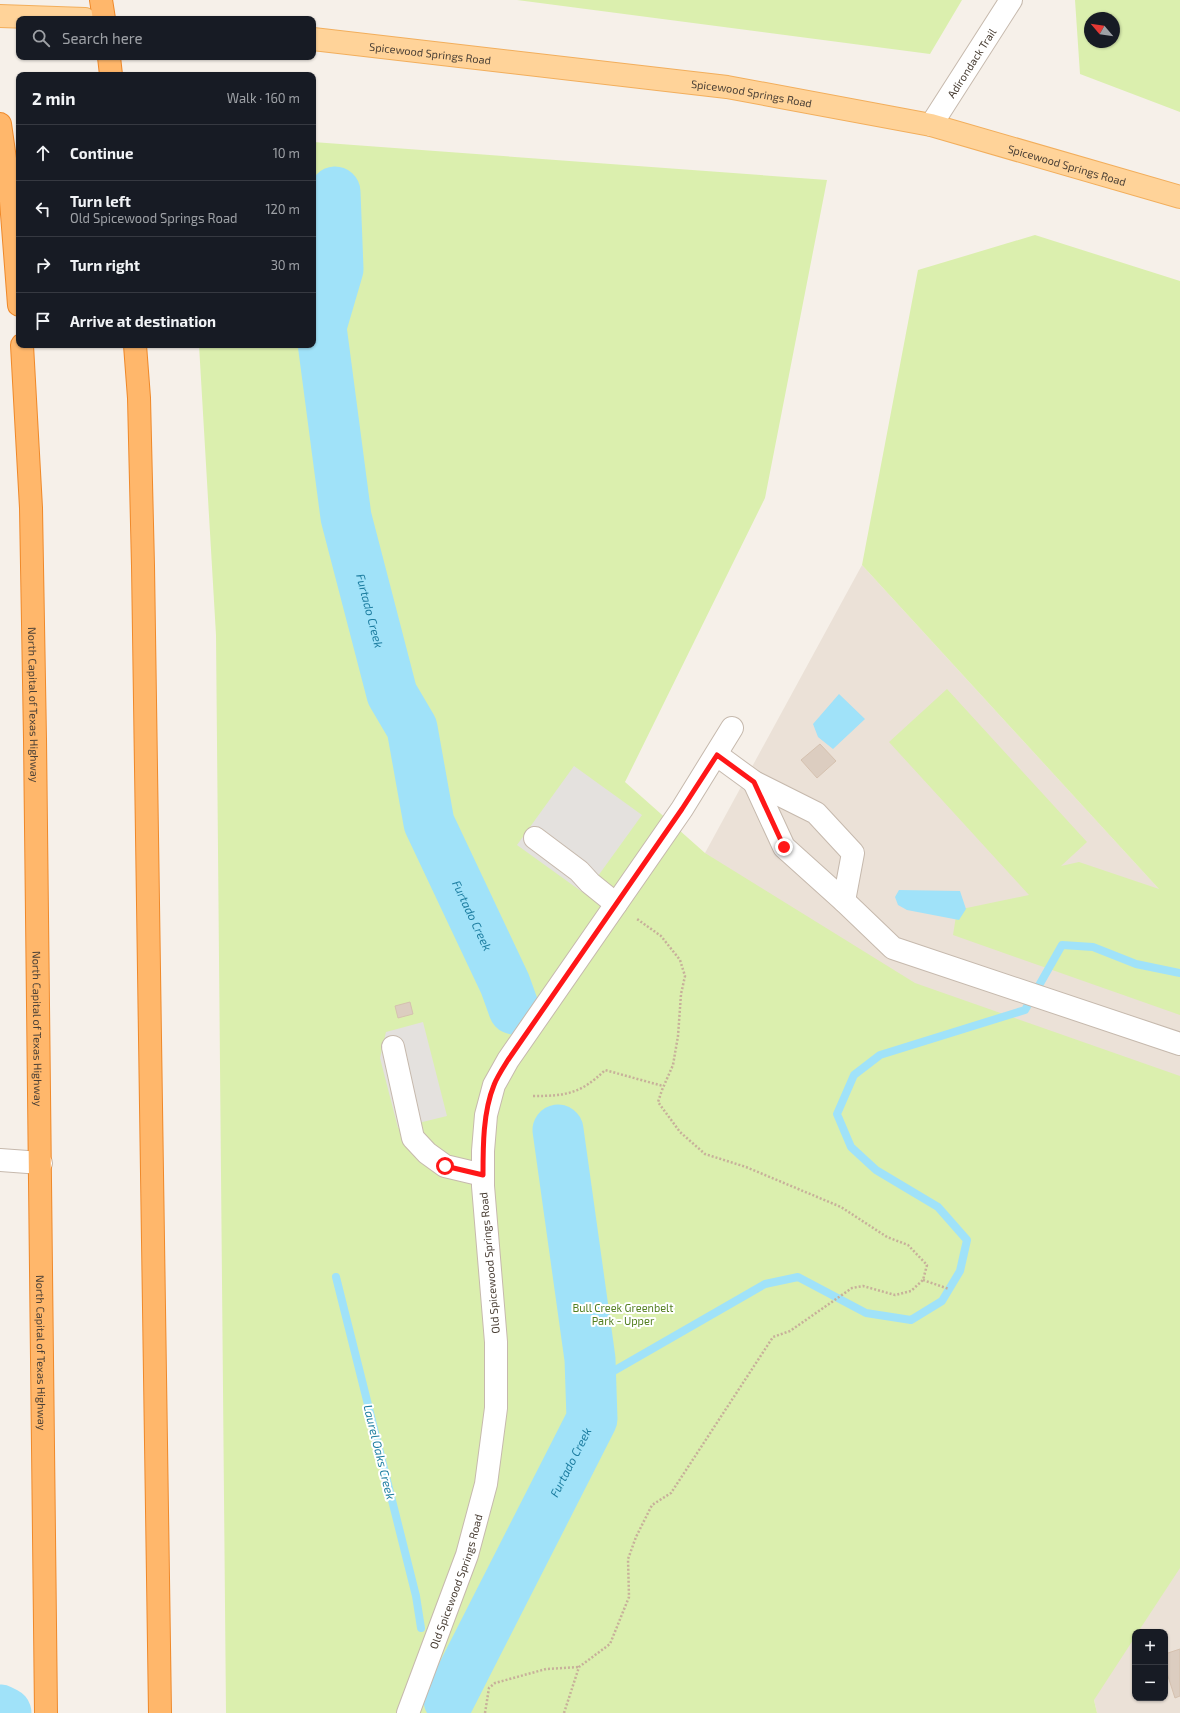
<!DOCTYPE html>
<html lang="en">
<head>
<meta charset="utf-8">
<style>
  :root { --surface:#171b24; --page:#20242c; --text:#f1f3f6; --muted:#9ea1a6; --line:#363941 }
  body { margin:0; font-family:"Exo 2",sans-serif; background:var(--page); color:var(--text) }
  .controls { position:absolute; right:12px; bottom:12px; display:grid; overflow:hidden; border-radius:8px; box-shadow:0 1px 3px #0004 }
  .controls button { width:36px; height:36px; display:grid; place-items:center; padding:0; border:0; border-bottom:1px solid var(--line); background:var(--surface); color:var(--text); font:20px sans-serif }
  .compass { position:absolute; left:1084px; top:12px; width:36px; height:36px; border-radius:50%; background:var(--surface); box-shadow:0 1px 3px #0004; rotate:299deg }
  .stop { position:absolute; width:12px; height:12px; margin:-9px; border:3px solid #ff1718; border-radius:50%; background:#fff }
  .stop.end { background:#ff1718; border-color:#fff; box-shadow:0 1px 4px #0008 }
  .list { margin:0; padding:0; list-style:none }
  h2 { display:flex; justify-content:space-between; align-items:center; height:52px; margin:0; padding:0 16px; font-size:17px }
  h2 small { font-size:13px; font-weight:400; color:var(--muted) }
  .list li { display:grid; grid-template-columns:26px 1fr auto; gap:12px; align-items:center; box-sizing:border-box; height:56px; padding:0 16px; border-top:1px solid var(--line) }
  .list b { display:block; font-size:15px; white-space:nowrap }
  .list p { margin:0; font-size:13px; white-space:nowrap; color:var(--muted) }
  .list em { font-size:13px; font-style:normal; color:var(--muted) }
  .icon { flex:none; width:22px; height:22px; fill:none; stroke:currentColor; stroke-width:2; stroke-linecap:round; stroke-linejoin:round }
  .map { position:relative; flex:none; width:1180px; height:1713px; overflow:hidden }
  .search { position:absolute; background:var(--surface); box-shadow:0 1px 3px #0004; left:16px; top:16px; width:300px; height:44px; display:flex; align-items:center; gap:10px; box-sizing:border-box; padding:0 14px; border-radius:8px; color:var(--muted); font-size:15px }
  .panel { position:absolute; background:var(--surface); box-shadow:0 1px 3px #0004; left:16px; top:72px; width:300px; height:276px; border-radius:8px }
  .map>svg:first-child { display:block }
  .residential { fill:#ebe1d7; fill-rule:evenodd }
  .green { fill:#dbefae; fill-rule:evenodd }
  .parking { fill:#e4e1de }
  .water { fill:#a0e2f9 }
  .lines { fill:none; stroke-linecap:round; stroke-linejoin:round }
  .stream { stroke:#a0e2f9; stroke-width:8 }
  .river { stroke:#a0e2f9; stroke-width:51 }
  .building { fill:#dccdc0; stroke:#d5c1af }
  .minor-casing { stroke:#c6b9ad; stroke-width:24 }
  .major-casing { stroke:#f2ae5c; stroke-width:24 }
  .highway-casing { stroke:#ef892a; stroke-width:24 }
  .path { stroke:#c7b09a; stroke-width:2.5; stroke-dasharray:2 2; stroke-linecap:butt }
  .minor { stroke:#fff; stroke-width:22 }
  .major { stroke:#ffd399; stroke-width:22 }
  .highway { stroke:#ffb76b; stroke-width:22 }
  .route { stroke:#ff1718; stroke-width:5 }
  .labels { text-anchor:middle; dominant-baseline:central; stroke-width:4; stroke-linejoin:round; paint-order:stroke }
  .street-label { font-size:11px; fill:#4b4036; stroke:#fff }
  .park-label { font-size:11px; fill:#537f20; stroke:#fff }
  .water-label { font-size:12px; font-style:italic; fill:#1e7ea1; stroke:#fff }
</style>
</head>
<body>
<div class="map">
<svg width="1180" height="1713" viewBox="0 0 1180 1713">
  <rect width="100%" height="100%" fill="#f6f0e9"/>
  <path class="residential" d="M862,565L1160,890L1180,908V1713H1097L1094,1700L705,853ZM1135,1632H1165V1698H1135Z"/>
  <path class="green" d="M517,0H962L930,54Z
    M1075,0H1180V112L1080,74ZM1090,18H1114V42H1090Z
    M313,142L827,180L765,498L625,782L705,853L915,983L1180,1076V1568L1138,1632H1135V1637L1094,1700L1097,1713H226L216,635L199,345H313Z
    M1035,235L1180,281V1015L953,935L957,910L1029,895L889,742L947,689L1087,842L1061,866L1079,862L1159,889L862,565L918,270Z"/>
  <path class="parking" d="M574,766L642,815L585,894L517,845Z
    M423,1022L447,1116L398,1128L380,1058L386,1032Z"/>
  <path class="water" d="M839,694L865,719L833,749L818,737L813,724Z
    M899,890L960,891L966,909L959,920L907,910L898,905L895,897Z"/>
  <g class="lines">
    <path class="stream" d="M336,1277L416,1596L421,1628
      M591,1384L765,1284L798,1277L866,1313L911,1320L942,1301L960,1271L967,1240L938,1207L876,1170L851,1147L837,1114L854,1075L880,1055L1025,1010L1062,945L1093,947L1136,964L1180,973
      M449,1700L452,1713"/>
    <g class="river">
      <path id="s1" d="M335,192L338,269L321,327L346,517L392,694L412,728L429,823L505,984L514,1009"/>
      <path id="s2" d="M449,1700L592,1419L590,1359L558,1130"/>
      <path d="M0,1710L6,1713"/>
    </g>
  </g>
  <path class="building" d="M820,744L836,761L817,778L801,760Z
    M410,1002L413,1014L398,1018L395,1006Z
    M1180,1649V1696L1175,1698L1165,1667V1654Z"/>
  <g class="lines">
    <defs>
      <g id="minor">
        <path id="s3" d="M931,125L1011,0"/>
        <path d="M717,755L754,782L816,813L853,853L844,901"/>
        <path d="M754,782L784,847L844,901L893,948L1180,1044"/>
        <path d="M535,838L579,871L590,883L616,904"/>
        <path d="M393,1047L413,1138L427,1153L445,1166L483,1175"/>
        <path d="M0,1160L41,1163"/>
        <path id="s4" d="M408,1713L467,1555L486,1484L496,1408V1342L483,1186V1151L486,1115L494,1085L508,1060L682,809L732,728"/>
      </g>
      <g id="major">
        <path d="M0,16L85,19"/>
        <path id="s5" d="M313,39L727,87L931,125L1180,197"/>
      </g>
      <g id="highway">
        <path d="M101,0L104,19"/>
        <path d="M109,57L111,75"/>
        <path d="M0,124L11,201L19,305"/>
        <path id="s6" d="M22,345L31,508L35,739L46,1713"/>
        <path d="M135,345L139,398L143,566L160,1713"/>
      </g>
    </defs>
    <use href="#minor" class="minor-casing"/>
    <use href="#major" class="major-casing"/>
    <use href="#highway" class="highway-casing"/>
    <path class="path" d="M533,1096C565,1096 581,1094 605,1070L663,1086
      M923,1280L949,1289
      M485,1713L489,1688L495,1683L546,1669L579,1667
      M564,1713L579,1667L610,1644L629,1597L628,1559L636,1537L652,1505L671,1493L773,1337L790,1331L852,1288L863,1286L895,1295L911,1291L923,1280L927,1265L908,1245L887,1237L841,1207L746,1167L705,1154L680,1132L658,1102L662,1090L673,1065L678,1036L681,994L685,976L680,960L661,936L637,919"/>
    <use href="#minor" class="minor"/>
    <use href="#major" class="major"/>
    <use href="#highway" class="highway"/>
  </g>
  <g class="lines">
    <path class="route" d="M445,1166L483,1175C483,1146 483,1112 494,1085C497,1077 503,1068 508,1060L682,809L717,755L754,782L784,847"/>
  </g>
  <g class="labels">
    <g class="street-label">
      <text stroke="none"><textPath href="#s5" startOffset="118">Spicewood Springs Road</textPath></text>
      <text stroke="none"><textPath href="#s3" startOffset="74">Adirondack Trail</textPath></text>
      <text stroke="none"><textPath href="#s5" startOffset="442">Spicewood Springs Road</textPath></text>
      <text stroke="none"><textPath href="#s5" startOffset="766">Spicewood Springs Road</textPath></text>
      <text stroke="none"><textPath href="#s6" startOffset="360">North Capital of Texas Highway</textPath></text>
      <text stroke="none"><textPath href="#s6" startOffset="684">North Capital of Texas Highway</textPath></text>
      <text transform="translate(489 1263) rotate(-95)">Old Spicewood Springs Road</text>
      <text stroke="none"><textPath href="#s6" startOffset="1008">North Capital of Texas Highway</textPath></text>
      <text stroke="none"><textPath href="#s4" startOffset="140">Old Spicewood Springs Road</textPath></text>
    </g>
    <g class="park-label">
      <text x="623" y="1307">Bull Creek Greenbelt<tspan x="623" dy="13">Park - Upper</tspan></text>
    </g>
    <g class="water-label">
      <text stroke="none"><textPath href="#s1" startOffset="426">Furtado Creek</textPath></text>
      <text stroke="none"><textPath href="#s1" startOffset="750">Furtado Creek</textPath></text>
      <text transform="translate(380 1452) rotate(76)">Laurel Oaks Creek</text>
      <text stroke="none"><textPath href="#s2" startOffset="267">Furtado Creek</textPath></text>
    </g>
  </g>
</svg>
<div class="controls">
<button>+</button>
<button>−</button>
</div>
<svg class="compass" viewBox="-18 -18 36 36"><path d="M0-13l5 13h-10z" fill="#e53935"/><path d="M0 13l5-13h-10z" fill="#9ea1a6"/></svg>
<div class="stop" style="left:445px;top:1166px"></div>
<div class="stop end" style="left:784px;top:847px"></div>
<div class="search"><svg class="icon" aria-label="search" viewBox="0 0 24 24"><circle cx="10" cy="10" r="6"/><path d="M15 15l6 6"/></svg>Search here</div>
<section class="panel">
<h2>2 min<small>Walk · 160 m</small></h2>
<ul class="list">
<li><svg class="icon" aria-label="ahead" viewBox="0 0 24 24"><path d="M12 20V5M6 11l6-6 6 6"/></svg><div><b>Continue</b></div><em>10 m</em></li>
<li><svg class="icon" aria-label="left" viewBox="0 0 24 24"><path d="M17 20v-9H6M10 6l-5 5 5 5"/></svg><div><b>Turn left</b><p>Old Spicewood Springs Road</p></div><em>120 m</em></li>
<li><svg class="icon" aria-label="right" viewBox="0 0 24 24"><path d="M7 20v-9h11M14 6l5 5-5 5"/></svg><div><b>Turn right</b></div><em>30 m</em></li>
<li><svg class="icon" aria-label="arrive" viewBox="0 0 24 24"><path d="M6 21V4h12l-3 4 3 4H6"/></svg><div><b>Arrive at destination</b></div></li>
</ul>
</section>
</div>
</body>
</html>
